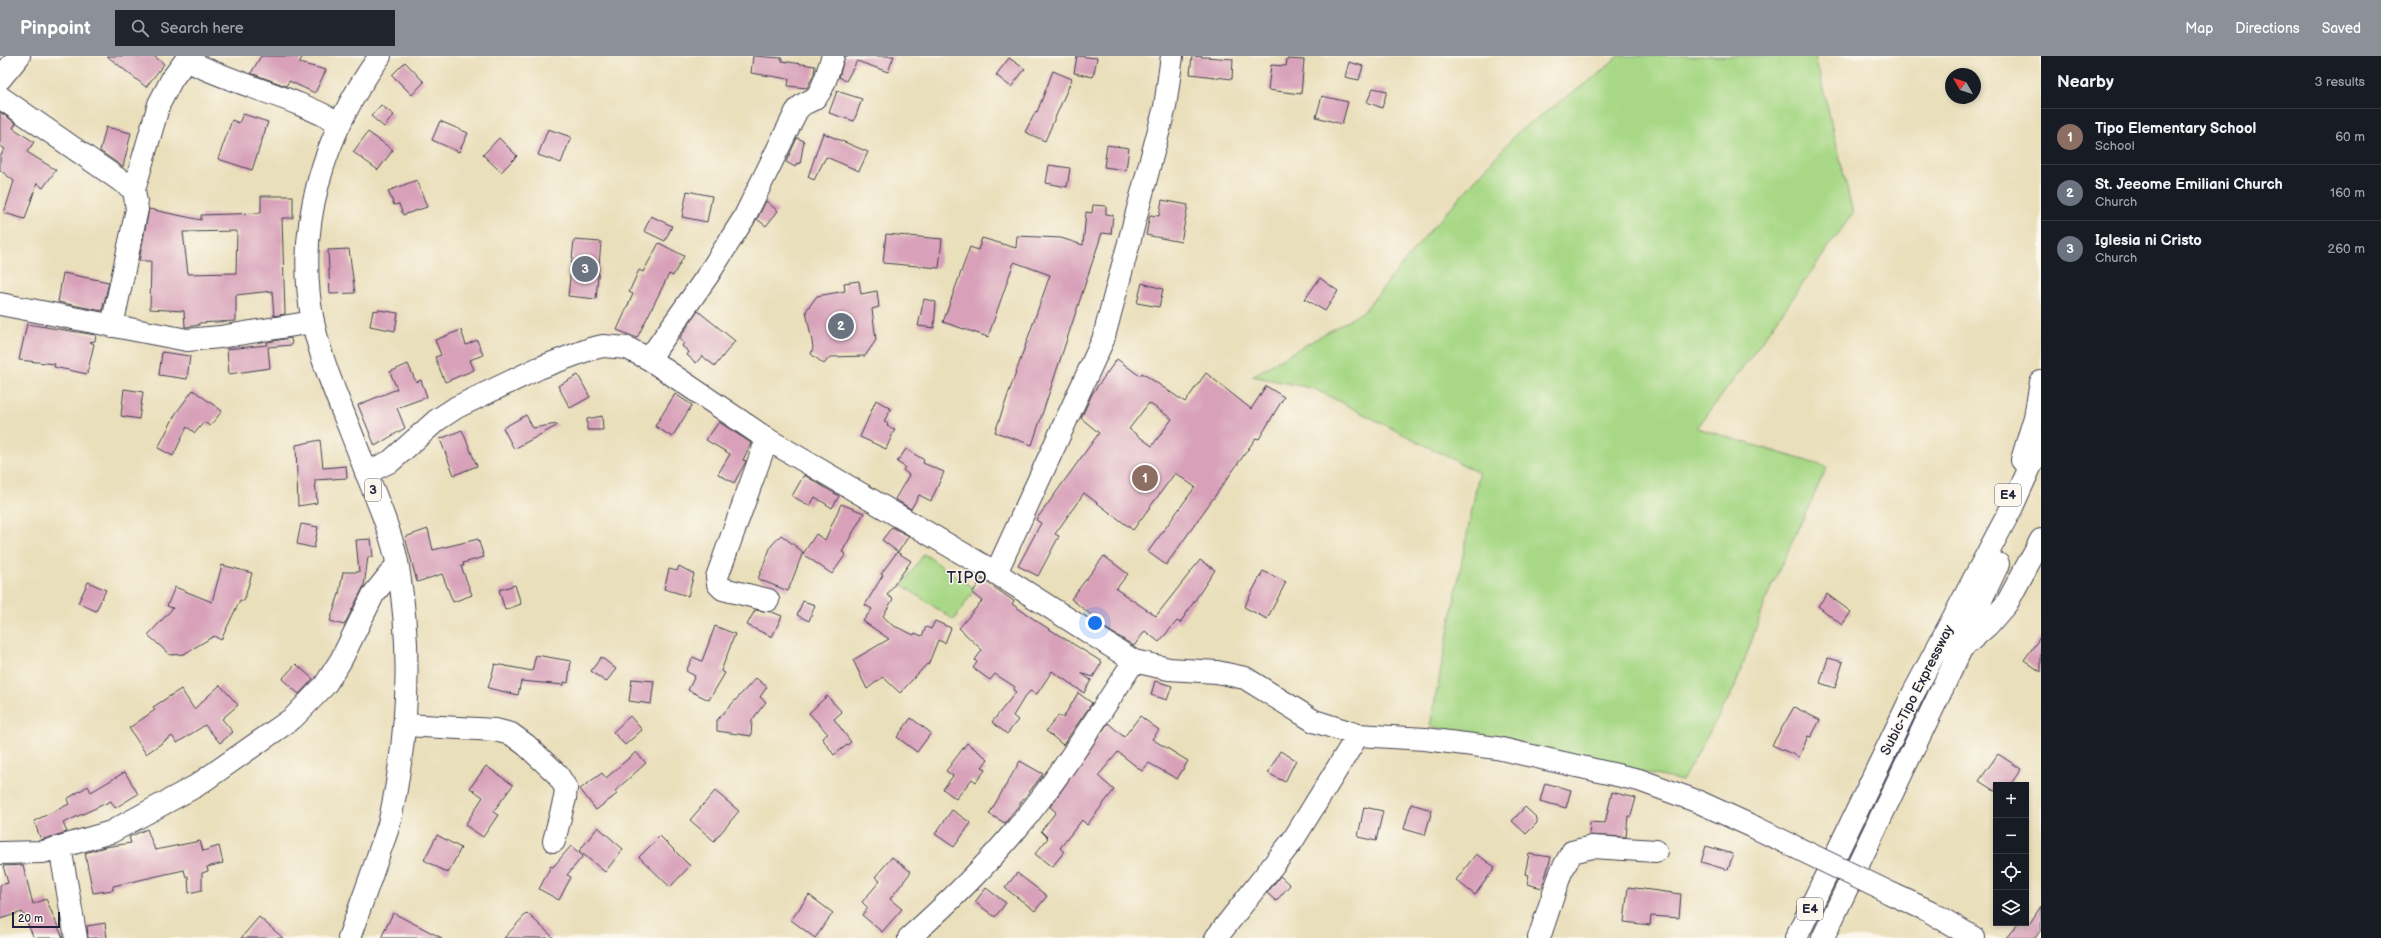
<!DOCTYPE html>
<html lang="en">
<head>
<meta charset="utf-8">
<style>
  :root { --surface:#171b24; --page:#20242c; --text:#f1f3f6; --muted:#9ea1a6; --line:#363941; --accent:#8c9099 }
  body { margin:0; font-family:"Balsamiq Sans",sans-serif; background:var(--page); color:var(--text) }
  .controls { position:absolute; right:12px; bottom:12px; display:grid; overflow:hidden; border-radius:0px; box-shadow:0 2px 6px #0003 }
  .controls button { width:36px; height:36px; display:grid; place-items:center; padding:0; border:0; border-bottom:1px solid var(--line); background:var(--surface); color:var(--text); font:20px sans-serif }
  .compass { position:absolute; left:1945px; top:12px; width:36px; height:36px; border-radius:50%; background:var(--surface); box-shadow:0 2px 6px #0003; rotate:309deg }
  .scale { position:absolute; left:12px; bottom:10px; width:48px; box-sizing:border-box; padding-left:4px; border:2px solid #22223b; border-top:0; font-size:11px; line-height:14px; white-space:nowrap; color:#22223b; -webkit-text-stroke:3px #fbf7ec; paint-order:stroke }
  .you { position:absolute; left:1095px; top:567px; width:14px; height:14px; margin:-10px; border:3px solid #fff; border-radius:50%; background:#1a73e8; box-shadow:0 0 0 6px #1a73e833 }
  .badge { display:grid; place-items:center; width:26px; height:26px; border-radius:50%; background:var(--accent); color:#fff; font-size:13px; font-weight:700 }
  .pin { position:absolute; translate:-50% -50%; border:2px solid #fff; box-shadow:0 1px 4px #0006 }
  .list { margin:0; padding:0; list-style:none }
  h2 { display:flex; justify-content:space-between; align-items:center; height:52px; margin:0; padding:0 16px; font-size:17px }
  h2 small { font-size:13px; font-weight:400; color:var(--muted) }
  .list li { display:grid; grid-template-columns:26px 1fr auto; gap:12px; align-items:center; box-sizing:border-box; height:56px; padding:0 16px; border-top:1px solid var(--line) }
  .list b { display:block; font-size:15px; white-space:nowrap }
  .list p { margin:0; font-size:13px; white-space:nowrap; color:var(--muted) }
  .list em { font-size:13px; font-style:normal; color:var(--muted) }
  .icon { flex:none; width:22px; height:22px; fill:none; stroke:currentColor; stroke-width:2; stroke-linecap:round; stroke-linejoin:round }
  .map { position:relative; flex:none; width:2041px; height:882px; overflow:hidden }
  header { display:flex; align-items:center; gap:24px; box-sizing:border-box; height:56px; padding:0 20px; background:var(--accent); color:#fff }
  header strong { font-size:19px }
  nav { display:flex; gap:22px; margin-inline-start:auto; font-size:14px }
  .search { width:280px; height:36px; background:var(--page); display:flex; align-items:center; gap:10px; box-sizing:border-box; padding:0 14px; border-radius:0px; color:var(--muted); font-size:15px }
  main { display:flex }
  aside { flex:1; background:var(--surface) }
  .map>svg:first-child { display:block }
  .green { fill:#a8d886; stroke:#657d60 }
  .building { fill:#d8a1b9; fill-rule:evenodd }
  .lines { fill:none; stroke-linecap:round; stroke-linejoin:round }
  .minor-casing { stroke:#403e4e; stroke-width:24 }
  .highway-casing { stroke:#403e4e; stroke-width:24 }
  .minor { stroke:#fff; stroke-width:22 }
  .highway { stroke:#fff; stroke-width:22 }
  .minor-bridge-casing { stroke:#403e4e; stroke-width:24; stroke-linecap:butt }
  .minor-bridge { stroke:#fff; stroke-width:22 }
  .labels { text-anchor:middle; dominant-baseline:central; stroke-width:3; stroke-linejoin:round; paint-order:stroke }
  .shield { fill:#fbf7ec; stroke:#636270; stroke-width:1 }
  .shield-label { font-size:13px; font-weight:bold; fill:#22223b }
  .street-label { font-size:14px; fill:#22223b; stroke:#fbf7ec }
  .quarter-label { font-size:16px; letter-spacing:1px; fill:#22223b; stroke:#fbf7ec }
</style>
</head>
<body>
<header>
<strong>Pinpoint</strong>
<div class="search"><svg class="icon" aria-label="search" viewBox="0 0 24 24"><circle cx="10" cy="10" r="6"/><path d="M15 15l6 6"/></svg>Search here</div>
<nav><a>Map</a><a>Directions</a><a>Saved</a></nav>
</header>
<main>
<div class="map">
<svg width="2041" height="882" viewBox="0 0 2041 882">
  <rect width="100%" height="100%" fill="#fbf7ec"/>
  <filter id="ink" filterUnits="userSpaceOnUse"><feTurbulence type="fractalNoise" baseFrequency=".025" numOctaves="2"/><feDisplacementMap in="SourceGraphic" scale="8" xChannelSelector="R" yChannelSelector="G"/><feConvolveMatrix kernelMatrix="1 2 1 2 8 2 1 2 1" color-interpolation-filters="sRGB"/></filter>
  <filter id="wash" filterUnits="userSpaceOnUse"><feTurbulence type="fractalNoise" baseFrequency=".012" numOctaves="4" result="noise"/><feDisplacementMap in="SourceGraphic" scale="16" xChannelSelector="R" yChannelSelector="G"/><feGaussianBlur stdDeviation="0.9" result="paint"/><feColorMatrix in="noise" values="0 0 0 0 0 0 0 0 0 0 0 0 0 0 0 0 0 1.4 0 .05"/><feComposite in="paint" operator="in"/></filter>
  <g filter="url(#wash)">
    <rect width="100%" height="100%" fill="#eadfbb"/>
    <path class="green" d="M1618,0H1815L1853,157L1748,305L1697,372L1827,411L1769,536L1735,631L1682,725L1430,670L1479,417L1315,333L1252,320L1364,255L1427,178L1518,76L1596,20Z
      M924,498L975,533L954,564L902,529Z"/>
    <g id="blocks">
      <path class="building" d="M107,0H154L164,8L146,31Z
        M261,0H303L299,7L326,14L315,37L289,25L286,30L251,17Z
        M753,0L782,2V5L815,10L814,18L807,32L788,30L789,23L751,17Z
        M845,0H894L888,16L857,5L846,25L839,21Z
        M1077,0L1097,2L1093,21L1074,17Z
        M1192,0L1233,3L1232,23L1190,18Z
        M1009,2L1025,13L1011,31L996,19Z
        M1287,3L1304,4L1301,38L1268,34L1271,9L1286,10Z
        M405,6L424,26L412,39L392,19Z
        M1349,6L1363,10L1359,24L1345,21Z
        M1053,15L1072,23L1045,85L1025,76L1036,55L1037,56Z
        M1373,32L1387,35L1382,52L1367,46Z
        M837,35L862,43L854,65L829,57Z
        M1322,40L1348,46L1342,68L1316,61Z
        M381,49L394,59L384,71L371,60Z
        M0,56L16,67L13,72L34,86L27,96L56,114L43,132L37,127L25,163L4,157L14,125L0,114V100L5,93L0,90Z
        M243,58L268,66L252,114L218,103L232,64L239,67Z
        M440,65L468,77L459,96L432,84Z
        M106,71L131,77L123,111L100,95Z
        M548,73L571,81L561,107L538,99Z
        M368,76L393,94L378,114L353,96Z
        M823,77L868,96L859,115L826,101L814,124L808,121Z
        M499,82L517,100L501,116L483,99Z
        M797,82L804,85L800,108L797,107L795,111L786,106Z
        M1107,89L1129,92L1126,114L1104,111Z
        M1049,109L1070,112L1067,131L1046,127Z
        M417,124L427,151L403,159L399,148L394,149L388,135Z
        M687,135L712,140L707,166L682,161Z
        M261,140H293V162H282L285,258L274,260L272,235L236,239V265L199,267V269L187,271H185L184,255L150,253L151,205H139L149,153L201,164V159L261,157ZM237,175L236,217L188,218L183,176Z
        M1162,144L1188,149L1181,186L1146,179L1150,159L1159,160Z
        M766,145L778,155L766,170L757,163Z
        M1093,149L1106,150V158L1113,159L1111,178L1102,177L1032,389L995,376L1050,219L1014,206L988,281L943,266L970,191L978,194L982,182L1016,192L1017,180L1061,182L1083,189L1086,156L1092,157Z
        M651,160L672,170L665,185L644,175Z
        M886,178L942,183L939,212L883,207Z
        M574,184L601,186L596,243L568,240Z
        M659,187L684,200L673,220L669,218L637,282L617,274L633,238L629,236L639,214L643,216Z
        M349,193L355,237L330,238L328,194Z
        M63,217L109,226L102,255L58,246Z
        M1320,222L1338,235L1325,255L1305,243Z
        M859,225L861,238L877,235L879,251L872,253L876,284L865,300L830,301L824,308L811,298L813,291L806,255L817,240L845,235L844,227Z
        M1142,227L1163,233L1159,251L1137,247Z
        M924,243L936,246L934,272L918,270Z
        M379,254L398,257L395,275L370,270L373,255Z
        M698,255L735,285L715,310L702,300L696,307L687,299L689,296L682,290L684,287L679,283Z
        M27,268L96,279L95,285L90,286L94,288L87,318L54,311L55,308L19,304Z
        M461,274L466,289L477,284L483,299L470,304L474,314L445,326L435,301L441,299L435,284Z
        M291,282L292,289L268,291L270,312L229,318L227,293L267,289V286Z
        M162,296L190,300L187,323L159,319Z
        M1117,303L1140,320L1142,317L1185,346L1206,317L1251,353L1266,330L1284,341L1259,383L1256,382L1166,509L1148,496L1195,431L1175,417L1133,474L1084,437L1055,478L1059,480L1038,520L1018,510L1041,467L1036,464L1099,377L1081,362L1092,338ZM1149,347L1172,363L1152,390L1129,373Z
        M408,308L416,326L421,324L427,341L397,352L405,372L375,390L358,349L397,333L390,316Z
        M578,319L590,341L570,352L558,330Z
        M124,333L143,336L139,363L121,360Z
        M193,334L222,355L210,370L204,366L195,377L187,371L173,400L158,392L176,357Z
        M675,338L692,349L672,381L655,370Z
        M876,344L891,353L884,365L888,367L887,370L895,373L886,393L860,381Z
        M526,359L533,372L557,368L558,369L514,393L503,372Z
        M602,360L603,374H587V363Z
        M719,366L751,387L743,404L746,405L744,409L734,427L718,418L730,398L706,384Z
        M462,374L477,410L454,419L440,383Z
        M320,384L323,412L346,410L347,422L315,424L317,447L298,450L296,389Z
        M906,393L924,404L923,407L944,416L931,445L919,439L911,453L895,443L909,419L903,414L905,411L897,406Z
        M804,419L839,440L832,452L815,441L810,450L792,440Z
        M841,448L864,457L842,496L846,498L832,518L803,498L816,478L825,484Z
        M301,468L318,471L314,492L297,488Z
        M892,471L909,480L898,496L882,484Z
        M428,473L433,494L478,483L484,501L463,507L464,510H461L472,539L453,546L442,518L417,526L405,481Z
        M781,479L803,496L788,535L758,523L771,490Z
        M371,483L373,501H368L364,530L344,569L330,565L339,538L343,516H359L356,484Z
        M897,496L911,505L887,539L893,543L883,560L892,569L914,579L915,577L922,580L926,571L931,573L935,565L951,572L945,587L938,584L928,609L927,608L900,637L883,621L867,633L853,604L889,583L863,565L872,553L865,549L883,519L881,518Z
        M1104,500L1128,518L1116,533L1156,560L1200,504L1215,514L1180,567L1177,565L1159,586L1145,575L1134,590L1092,564L1094,561L1071,543Z
        M222,509L252,517L244,545L240,544L221,584L214,580L184,598L170,599L148,579L173,552L167,550L175,531L212,546Z
        M679,510L694,518L688,540L664,533L669,513L677,515Z
        M1263,515L1286,526L1267,563L1244,551Z
        M982,523L1014,545L1012,548L1038,566L1102,606L1093,621L1081,617L1091,624L1084,637L1052,615L1037,638L1030,635L1024,642L1013,660L1018,664L1007,678L992,666L1016,636L1013,634L1015,631L995,618L990,624L973,612L977,606L975,604L982,594L959,572L982,545L972,537Z
        M88,526L106,534L96,555L78,547Z
        M515,529L521,548L505,554L499,534Z
        M1827,538L1851,556L1842,569L1818,550Z
        M803,545L815,549L809,565L797,559Z
        M755,554L772,556L782,560L772,581L747,569Z
        M715,570L735,578L721,615L725,617L709,644L688,634L695,620L686,615L693,601L702,605Z
        M2041,580V616L2024,604Z
        M536,599L571,605L568,627L564,626V629L521,625L518,639L488,632L495,608L532,615Z
        M601,601L616,613L606,626L591,615Z
        M1828,602L1843,606L1835,632L1820,627Z
        M296,608L313,623L299,638L282,623Z
        M756,622L767,631L760,641L766,646L752,664L751,680L717,675V664Z
        M632,623L654,625L651,648L629,645Z
        M1155,625L1172,630L1167,644L1151,639Z
        M220,629L238,649L222,663L233,676L220,687L205,669L177,687L172,680L146,698L129,672L155,654L153,651L181,633L194,653Z
        M1078,637L1092,647L1063,689L1046,675L1059,659L1063,662Z
        M827,640L842,656L834,663L851,686L834,699L822,682L828,678L809,657Z
        M1794,651L1820,664L1811,681L1808,680L1799,701L1772,689Z
        M630,660L642,674L625,689L613,676Z
        M1140,660L1159,674L1152,683L1188,705L1177,723L1149,707L1142,715L1118,696L1098,720L1114,734L1087,769L1082,764L1060,792L1064,796L1052,811L1035,798L1048,782L1041,775L1056,756L1050,751L1108,667L1124,681Z
        M911,662L931,677L917,696L897,681Z
        M967,687L988,703L982,711L986,713L976,726L972,723L956,743L943,733L953,720L946,715Z
        M1280,695L1296,704L1285,726L1268,717Z
        M636,696L646,707L615,735L617,738L596,754L580,733L602,717L606,722Z
        M1998,698L2021,713L2010,729H1996V736L1979,725Z
        M1020,705L1043,718L1005,767L989,758Z
        M486,710L513,729L493,756L498,759L483,781L465,769L483,741L470,732Z
        M125,716L138,738L115,752L111,745L63,767L67,776L41,784L34,765L69,748L67,743L88,730L91,736Z
        M1545,727L1571,734L1566,752L1540,745Z
        M715,735L739,755L714,785L690,764Z
        M1612,736L1636,742L1631,760H1628L1626,781L1589,779L1590,766L1605,767Z
        M1411,748L1432,754L1425,779L1404,773Z
        M1364,751L1383,755L1376,785L1358,781Z
        M1525,751L1537,762V767L1526,778L1512,765Z
        M952,754L971,767L954,791L935,778Z
        M598,771L623,793L605,816L579,795Z
        M147,773L155,794L200,785L203,795L219,790L223,807L207,811L208,815L202,817V834L189,837L188,820L186,821L184,814L113,830V834L93,837L85,797L105,791L131,787L129,781Z
        M437,779L461,792L448,817L424,804Z
        M660,780L690,810L670,831L639,801Z
        M571,790L583,800L567,819L571,821L559,844L539,833L551,810L553,811Z
        M1706,790L1733,798L1728,814L1701,806Z
        M1476,798L1495,811L1475,839L1456,824Z
        M1529,798L1551,801L1542,832L1527,828L1529,819L1525,818Z
        M892,801L911,816L890,843L902,853L882,876L862,859L868,852L862,846L880,825L875,821Z
        M23,809L33,848L46,843L63,882H34L22,856L0,863V829L8,827L3,810Z
        M1017,817L1047,840L1035,855L1005,832Z
        M1280,820L1290,829L1276,845L1267,837Z
        M1628,831L1681,838L1679,862L1651,860L1650,869L1624,866Z
        M986,832L1006,847L995,861L975,846Z
        M809,839L833,857L815,882L791,864Z
        M2041,850V874L2035,882H2006L2018,867H2030Z
        M393,857L442,882H381Z
        M527,857L554,882H504Z
        M259,861L283,882H241Z
        M105,867L107,882H88L87,870Z"/>
    </g>
  </g>
  <g filter="url(#ink)">
    <use href="#blocks" fill-opacity="0" stroke="#403e4e" stroke-width="1"/>
    <g class="lines">
      <defs>
        <path id="minor" d="M186,4C236,29 291,40 339,67
          M0,23L19,0
          M0,41L134,134L137,153L112,270
          M134,134L159,48L172,23L189,0
          M0,248L187,284L220,281L313,266
          M649,303L708,219L744,162L796,56C804,44 809,48 816,41C825,31 828,13 833,0
          M767,383L717,521L718,528L723,533L768,544
          M366,417L391,405L437,364L457,351L539,312L590,293L603,290L627,292L649,303L767,383L996,517L1134,605L1169,613L1217,616L1245,622L1314,665L1358,679L1425,683L1497,692L1639,724L1699,746L1754,771
          M996,517L1103,284L1165,51L1172,0
          M405,669L495,674L511,678L526,689L557,718L566,732L565,742L554,785
          M60,791L76,882
          M0,797L43,796L111,776L196,730L293,662L325,629L341,604L373,539L397,509
          M1892,838L1929,855L1974,882
          M909,882C946,849 982,814 1014,776C1059,723 1096,663 1134,605
          M1216,882L1293,784L1358,679
          M1539,882L1561,816L1572,796L1592,791L1656,795"/>
        <path id="highway" d="M2022,404L2035,361L2041,326
          M1963,591L1988,569L2007,547L2041,484
          M349,882C358,856 368,830 377,803C381,790 387,777 390,764C408,681 412,594 398,511C391,472 372,434 359,397C343,354 322,310 313,266C294,171 324,77 380,0
          M1796,882L1913,638L2012,451L2041,387
          M1823,882L1962,591L1974,559L1998,508"/>
      </defs>
      <use href="#minor" class="minor-casing"/>
      <use href="#highway" class="highway-casing"/>
      <use href="#minor" class="minor"/>
      <use href="#highway" class="highway"/>
      <defs>
        <path id="minor-bridge" d="M1754,771L1892,838"/>
      </defs>
      <use href="#minor-bridge" class="minor-bridge-casing"/>
      <use href="#minor-bridge" class="minor-bridge"/>
    </g>
  </g>
  <g class="labels">
    <g class="shield">
      <rect x="365" y="423" width="16" height="22" rx="3"/>
      <rect x="1995" y="428" width="26" height="22" rx="3"/>
      <rect x="1797" y="842" width="26" height="22" rx="3"/>
    </g>
    <g class="shield-label">
      <text x="373" y="434">3</text>
      <text x="2008" y="439">E4</text>
      <text x="1810" y="853">E4</text>
    </g>
    <g class="street-label">
      <text transform="translate(1917 634) rotate(-63)">Subic-Tipo Expressway</text>
    </g>
    <g class="quarter-label">
      <text x="967" y="522">TIPO</text>
    </g>
  </g>
</svg>
<div class="controls">
<button>+</button>
<button>−</button>
<button><svg class="icon" aria-label="locate" viewBox="0 0 24 24"><circle cx="12" cy="12" r="6"/><path d="M12 2v4M12 18v4M2 12h4M18 12h4"/></svg></button>
<button><svg class="icon" aria-label="layers" viewBox="0 0 24 24"><path d="M12 4l9 5-9 5-9-5zM3 14l9 5 9-5"/></svg></button>
</div>
<svg class="compass" viewBox="-18 -18 36 36"><path d="M0-13l5 13h-10z" fill="#e53935"/><path d="M0 13l5-13h-10z" fill="#9ea1a6"/></svg>
<div class="scale">20 m</div>
<div class="you"></div>
<div class="pin badge" style="left:1145px;top:422px;background:#8d6e63">1</div>
<div class="pin badge" style="left:841px;top:270px;background:#6b7280">2</div>
<div class="pin badge" style="left:585px;top:213px;background:#6b7280">3</div>
</div>
<aside>
<h2>Nearby<small>3 results</small></h2>
<ul class="list">
<li><span class="badge" style="background:#8d6e63">1</span><div><b>Tipo Elementary School</b><p>School</p></div><em>60 m</em></li>
<li><span class="badge" style="background:#6b7280">2</span><div><b>St. Jeeome Emiliani Church</b><p>Church</p></div><em>160 m</em></li>
<li><span class="badge" style="background:#6b7280">3</span><div><b>Iglesia ni Cristo</b><p>Church</p></div><em>260 m</em></li>
</ul>
</aside>
</main>
</body>
</html>
